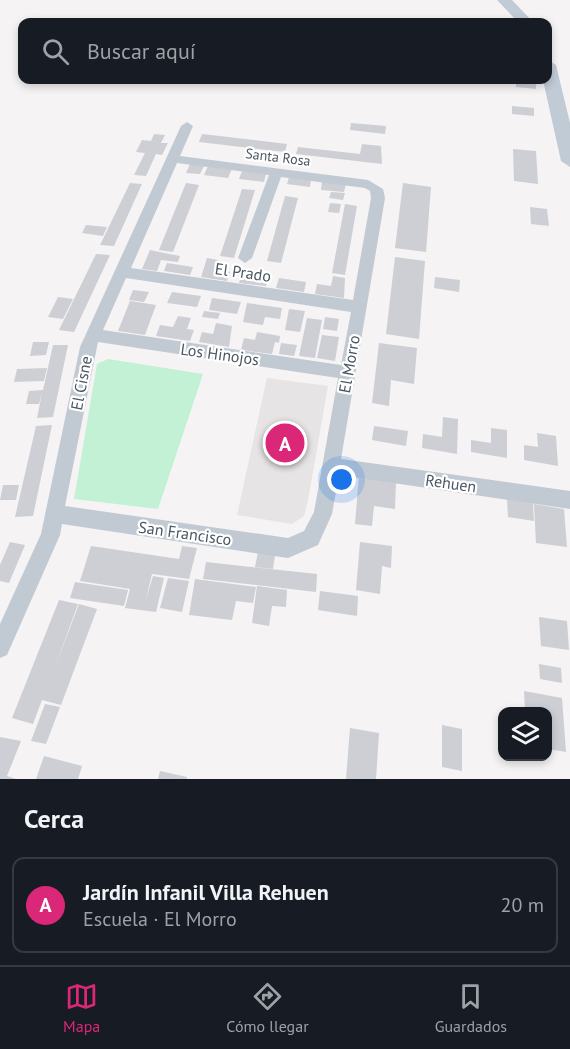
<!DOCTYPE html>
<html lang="es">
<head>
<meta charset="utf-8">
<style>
  :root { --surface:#171b24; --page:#242831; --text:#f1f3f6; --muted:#9ea1a6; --line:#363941; --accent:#db2777 }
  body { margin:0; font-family:"PT Sans",sans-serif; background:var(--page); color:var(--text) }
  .controls { position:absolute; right:18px; bottom:18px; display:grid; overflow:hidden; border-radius:12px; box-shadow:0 3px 9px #0003 }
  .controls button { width:54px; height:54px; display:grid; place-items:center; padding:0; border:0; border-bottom:2px solid var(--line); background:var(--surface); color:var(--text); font:30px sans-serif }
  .you { position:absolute; left:342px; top:480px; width:21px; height:21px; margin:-15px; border:4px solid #fff; border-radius:50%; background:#1a73e8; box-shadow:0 0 0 9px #1a73e833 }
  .badge { display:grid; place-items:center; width:39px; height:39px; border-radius:50%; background:var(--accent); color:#fff; font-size:20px; font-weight:700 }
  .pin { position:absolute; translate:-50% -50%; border:3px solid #fff; box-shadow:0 2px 6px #0006 }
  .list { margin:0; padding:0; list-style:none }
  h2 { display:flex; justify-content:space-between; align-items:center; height:78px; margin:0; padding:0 24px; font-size:26px }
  h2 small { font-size:20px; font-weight:400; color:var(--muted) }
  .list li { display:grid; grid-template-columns:39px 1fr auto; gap:18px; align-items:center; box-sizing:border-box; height:96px; margin:0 12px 12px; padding:0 12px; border:2px solid var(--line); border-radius:12px }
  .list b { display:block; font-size:22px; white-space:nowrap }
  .list p { margin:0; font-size:20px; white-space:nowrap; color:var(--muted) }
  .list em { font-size:20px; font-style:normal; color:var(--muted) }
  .icon { flex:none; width:33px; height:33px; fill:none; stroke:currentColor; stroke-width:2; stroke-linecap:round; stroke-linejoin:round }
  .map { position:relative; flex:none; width:570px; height:779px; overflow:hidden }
  .search { position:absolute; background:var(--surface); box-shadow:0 3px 9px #0003; left:18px; right:18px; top:18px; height:66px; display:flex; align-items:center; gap:15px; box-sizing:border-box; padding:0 21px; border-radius:12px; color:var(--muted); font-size:22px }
  .sheet { height:186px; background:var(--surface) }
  nav { display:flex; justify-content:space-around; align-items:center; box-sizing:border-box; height:84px; border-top:2px solid var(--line); background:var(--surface); font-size:16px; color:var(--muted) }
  nav a { display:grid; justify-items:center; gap:3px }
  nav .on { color:var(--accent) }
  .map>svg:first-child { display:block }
  .education { fill:#e6e4e5 }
  .green { fill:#c3f1d5 }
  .building { fill:#cdcfd5 }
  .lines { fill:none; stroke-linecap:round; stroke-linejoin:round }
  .street { fill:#c1cad2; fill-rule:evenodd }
  .secondary { fill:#c1cbd6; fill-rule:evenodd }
  .labels { text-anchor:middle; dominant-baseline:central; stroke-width:4.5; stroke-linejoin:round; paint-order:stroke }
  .far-street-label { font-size:14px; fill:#4a5661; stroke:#fff }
  .street-label { font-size:16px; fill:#4a5661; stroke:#fff }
</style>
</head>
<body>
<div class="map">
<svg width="570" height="779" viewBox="0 0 570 779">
  <rect width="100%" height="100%" fill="#f5f3f3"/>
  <path class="education" d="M267,378L328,386L308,500L304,516L292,524L237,515Z"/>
  <path class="green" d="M108,359L203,374L158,509L74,499L97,364Z"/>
  <path class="building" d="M516,80L536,81V89L516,87Z
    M512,106L534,108V116L512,114Z
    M351,123L386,126L385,134L350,130Z
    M154,134L165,135L161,143H168L162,155L156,154L146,176L134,175L145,153L136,152L142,140L151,141Z
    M202,134L287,144L285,152L199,142Z
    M362,144L381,146L382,164L296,154L298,147L360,154Z
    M513,149L536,151L538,184L514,181Z
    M190,164L204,166L200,174L186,173Z
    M208,166L232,169L228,178L204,175Z
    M242,171L266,174L264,182L239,179Z
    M289,177L311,180L310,187L287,184Z
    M322,181L346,184L344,192L321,190Z
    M130,183L142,184L114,246L100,245Z
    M186,183L199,185L173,252L159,250Z
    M403,183L431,187L426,252L395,248Z
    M242,189L255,190L234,258L220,256Z
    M331,192L345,193L343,200L329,198Z
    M285,196L298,198L281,263L267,261Z
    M330,203L341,204L339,213L328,212Z
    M345,204L357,206L345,275L332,273Z
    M530,207L547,209L549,226L531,224Z
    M86,225L107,227L103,236L82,233Z
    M150,250L164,253L180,256L178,262L161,260L157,271L142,269Z
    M96,254L110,255L74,332L59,330Z
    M395,257L425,261L419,339L386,334Z
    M207,258L218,260L215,269L230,272L227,281L201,277Z
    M167,263L193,267L190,275L164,271Z
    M242,273L269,276L266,286L239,283Z
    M333,276L345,278L344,298L315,294L317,284L331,286Z
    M435,277L460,280L459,292L434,288Z
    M279,278L306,282L304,292L276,288Z
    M133,290L149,292L144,302L129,300Z
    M172,292L201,296L197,307L167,303Z
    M58,297L73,299L63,319L48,317Z
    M212,298L241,302L237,314L209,310Z
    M130,301L156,305L145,335L118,331Z
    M247,303L282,308L280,319L265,317L263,325L243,322Z
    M289,309L305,311L300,332L285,330Z
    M204,311L220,313L218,319L202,317Z
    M178,316L191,318L187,329L194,330L190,341L156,336L160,325L173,327Z
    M325,317L339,319L337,331L323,329Z
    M307,318L322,320L315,358L299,356Z
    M216,323L232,326L229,347L199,342L202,332L213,334Z
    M257,332L280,336L279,343L275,342L272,354L241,350L244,338L255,340Z
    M322,335L339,337L335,361L317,358Z
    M33,342H49L46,355L30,356Z
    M281,343L297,345L294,356L279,354Z
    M379,343L417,348L414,384L391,380L389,406L372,403Z
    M53,345H68L53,417L37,418L42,393L39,404H26L29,391L43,390Z
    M47,368L44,381L14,382L17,369Z
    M443,417L458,419L457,454L422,448L423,434L442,437Z
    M52,425L33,516L15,517L36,426Z
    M374,426L408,431L406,446L372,440Z
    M491,428L507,430V458L471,452V440L491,443Z
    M537,433L556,436L558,466L524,460V445L538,447Z
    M359,475L396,481L395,509L374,506L372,526L355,524Z
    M3,485H19L16,500H0Z
    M507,499L533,503L534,521L508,517Z
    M534,504L564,509L567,547L536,543Z
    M10,542L25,545L9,583L0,581V565Z
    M360,542L392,546L391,568L382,566L380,594L356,590Z
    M91,546L179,559L182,546L197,548L189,579L152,574L146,599L153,576L164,578L156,612L125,608L130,589L80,581Z
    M258,552L275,555L273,569L255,567Z
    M206,562L317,574L316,592L203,579Z
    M168,578L189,581L182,612L160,608Z
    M195,579L256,587L253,603L236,601L232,620L189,615Z
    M75,582L128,590L124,606L70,598Z
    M257,586L287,590L286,607L272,606L269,626L252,623Z
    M320,591L358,596L357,616L318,610Z
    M59,600L78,604L55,667L79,604L97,609L61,705L42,700L33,724L12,718Z
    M539,617L567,621L569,650L541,646Z
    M539,664L561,668L562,683L540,679Z
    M524,691L562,698L566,752L548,749V711H525Z
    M45,704L60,707L46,744L31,741Z
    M442,725L462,729V771L442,767Z
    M350,728L379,733L376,779H346Z
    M0,737L21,741L7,776L16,779H0Z
    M44,756L82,766L78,779H36Z
    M160,771L187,777V779H158Z"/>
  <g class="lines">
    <path class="street" d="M187,122L193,126L180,156L368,180L383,189L385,198L341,459L570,491V509L339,475L332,514L318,545L288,558L62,524L60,535L7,655L0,658V624L41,534L80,347L181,126ZM177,163L269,175L238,258L245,263L252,258L281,177L365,188L370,191L371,198L353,300L131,268ZM126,278L351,312L341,365L103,330ZM98,342L338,378L314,512L304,531L288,538L65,506Z"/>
    <path class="secondary" d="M497,0H512L533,22H518Z
      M548,60L556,65L570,123V167L561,161L543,80H548Z"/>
  </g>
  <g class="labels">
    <g class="far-street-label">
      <text transform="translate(278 157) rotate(7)">Santa Rosa</text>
    </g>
    <g class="street-label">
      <text transform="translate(243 272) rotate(8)">El Prado</text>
      <text transform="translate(220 354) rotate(8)">Los Hinojos</text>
      <text transform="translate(349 364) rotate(-80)">El Morro</text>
      <text transform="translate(81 383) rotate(-79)">El Cisne</text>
      <text transform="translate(451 483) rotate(8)">Rehuen</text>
      <text transform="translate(185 533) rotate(8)">San Francisco</text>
    </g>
  </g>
</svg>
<div class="controls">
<button><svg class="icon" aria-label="layers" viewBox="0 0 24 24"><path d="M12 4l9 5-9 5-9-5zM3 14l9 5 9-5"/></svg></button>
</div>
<div class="you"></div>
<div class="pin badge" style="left:285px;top:443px">A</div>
<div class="search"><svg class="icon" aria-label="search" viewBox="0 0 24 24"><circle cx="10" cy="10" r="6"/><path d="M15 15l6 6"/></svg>Buscar aquí</div>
</div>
<section class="sheet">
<h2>Cerca<small></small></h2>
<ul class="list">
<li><span class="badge">A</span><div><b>Jardín Infanil Villa Rehuen</b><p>Escuela · El Morro</p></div><em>20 m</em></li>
</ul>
</section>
<nav>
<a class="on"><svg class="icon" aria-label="map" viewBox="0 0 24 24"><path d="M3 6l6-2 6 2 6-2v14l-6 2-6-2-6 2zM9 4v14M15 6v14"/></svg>Mapa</a>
<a><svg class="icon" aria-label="directions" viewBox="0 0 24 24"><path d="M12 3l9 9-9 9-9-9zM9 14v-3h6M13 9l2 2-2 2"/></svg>Cómo llegar</a>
<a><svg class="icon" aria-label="saved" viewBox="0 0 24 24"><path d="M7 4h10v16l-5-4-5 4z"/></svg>Guardados</a>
</nav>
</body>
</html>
